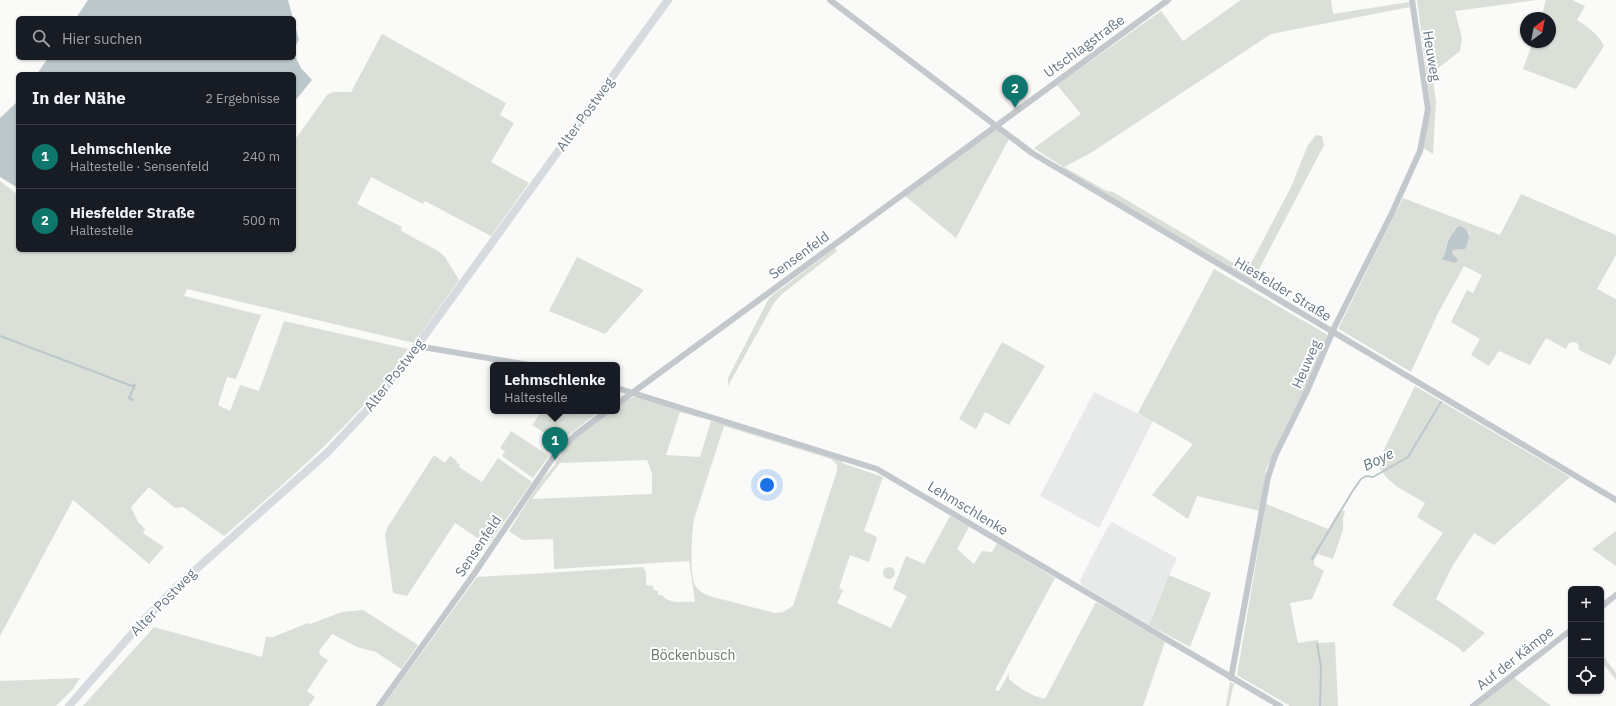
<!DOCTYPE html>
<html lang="de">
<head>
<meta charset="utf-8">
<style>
  :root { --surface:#171b24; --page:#242831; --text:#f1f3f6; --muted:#9ea1a6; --line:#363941; --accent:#0f766e }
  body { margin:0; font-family:"IBM Plex Sans",sans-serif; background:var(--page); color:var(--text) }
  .controls { position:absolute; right:12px; bottom:12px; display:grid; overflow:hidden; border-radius:6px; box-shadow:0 1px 3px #0004 }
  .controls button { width:36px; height:36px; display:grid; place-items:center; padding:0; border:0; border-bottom:1px solid var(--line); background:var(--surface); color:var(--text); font:20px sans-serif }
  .compass { position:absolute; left:1520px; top:12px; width:36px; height:36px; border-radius:50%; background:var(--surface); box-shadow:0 1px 3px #0004; rotate:32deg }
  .you { position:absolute; left:767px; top:485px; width:14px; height:14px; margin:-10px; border:3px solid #fff; border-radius:50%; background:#1a73e8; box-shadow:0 0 0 6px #1a73e833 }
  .badge { display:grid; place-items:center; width:26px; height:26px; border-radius:50%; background:var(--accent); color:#fff; font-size:13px; font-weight:700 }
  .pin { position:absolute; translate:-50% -33px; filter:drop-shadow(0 1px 2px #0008) }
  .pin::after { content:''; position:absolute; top:21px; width:14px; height:12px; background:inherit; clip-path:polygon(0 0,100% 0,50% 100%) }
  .popup { position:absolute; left:490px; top:362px; width:130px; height:52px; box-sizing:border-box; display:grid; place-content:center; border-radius:6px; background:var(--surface); filter:drop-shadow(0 1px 3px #0005); font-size:13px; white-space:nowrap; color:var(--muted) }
  .popup b { font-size:15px; color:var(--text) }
  .popup::after { content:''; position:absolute; left:50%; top:100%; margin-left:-8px; border:8px solid transparent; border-top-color:var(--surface) }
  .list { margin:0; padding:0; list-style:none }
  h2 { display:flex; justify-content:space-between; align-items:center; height:52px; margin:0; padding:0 16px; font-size:17px }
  h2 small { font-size:13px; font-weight:400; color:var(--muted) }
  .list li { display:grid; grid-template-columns:26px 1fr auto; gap:12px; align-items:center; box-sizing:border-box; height:64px; padding:0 16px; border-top:1px solid var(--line) }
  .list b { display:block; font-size:15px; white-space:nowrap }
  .list p { margin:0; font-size:13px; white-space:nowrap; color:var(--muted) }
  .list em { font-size:13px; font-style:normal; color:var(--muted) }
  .icon { flex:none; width:22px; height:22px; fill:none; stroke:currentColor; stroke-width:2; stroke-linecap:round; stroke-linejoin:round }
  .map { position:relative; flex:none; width:1616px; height:706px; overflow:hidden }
  .search { position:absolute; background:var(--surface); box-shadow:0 1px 3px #0004; left:16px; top:16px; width:280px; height:44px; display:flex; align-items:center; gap:10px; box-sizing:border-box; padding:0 14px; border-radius:6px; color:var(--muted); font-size:15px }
  .panel { position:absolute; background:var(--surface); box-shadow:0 1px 3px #0004; left:16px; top:72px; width:280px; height:180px; border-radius:6px }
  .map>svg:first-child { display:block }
  .built { fill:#e8e9e9 }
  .green { fill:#dadfd7; fill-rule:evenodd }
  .water { fill:#bbc7cb }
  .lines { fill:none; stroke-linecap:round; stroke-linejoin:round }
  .stream { stroke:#bbc7cb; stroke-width:2 }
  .minor { stroke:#c3c8cc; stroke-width:6 }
  .secondary { stroke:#d6dbdf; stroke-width:8 }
  .labels { text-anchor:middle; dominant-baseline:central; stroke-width:4; stroke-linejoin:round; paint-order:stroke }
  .street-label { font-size:14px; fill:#657683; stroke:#fff }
  .park-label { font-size:14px; fill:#687a64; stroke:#fff }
  .water-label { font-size:15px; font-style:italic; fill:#60757c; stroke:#fff }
</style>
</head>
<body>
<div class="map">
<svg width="1616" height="706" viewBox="0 0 1616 706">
  <rect width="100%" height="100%" fill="#fafaf8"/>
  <path class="built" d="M1094,392L1153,421L1099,528L1040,496Z
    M1112,522L1177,558L1158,601L1149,625L1081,585L1080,580L1105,532Z"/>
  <path class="green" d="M1241,0H1331L1333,14L1409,2L1410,7L1271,34L1089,154L1064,167L1107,191L1113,192L1247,271L1291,187L1308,145L1316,135L1322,136L1324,145L1255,277L1256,284L1062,170L1063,167L1034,148L1081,114L1057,85L1161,11L1183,41Z
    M1417,0H1537L1455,11L1462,38L1460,51L1432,73L1436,101L1433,154L1422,147L1431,109Z
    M1546,0H1572L1585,6L1577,20C1589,28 1598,34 1604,46L1576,89L1523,69L1533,42H1550V18H1541Z
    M382,34L506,103L500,115L514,123L491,162L529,183L491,236L425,201L423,204L371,177L357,204L402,227L401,230L403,232L438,251L445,257L459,280L414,343L187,289L184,296L261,315L236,379L227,377L218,405L230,411L240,385L259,391L284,321L408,349C398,362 389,376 379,388C332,443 278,489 224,536L183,507L175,508L149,487L131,507L138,522L145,529L143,533L164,547L149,564L73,500L0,636V181L18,195V250H146L155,252V250H294V141L327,95L333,92H351Z
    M994,128L1009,139L956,238L904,195Z
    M1521,194L1616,235V255L1597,289L1616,299V354L1610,365L1579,350L1578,344L1575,342L1569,343L1566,349L1546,338L1530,365L1499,351L1489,366L1471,355L1480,339L1451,322L1467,290L1473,293L1482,275L1464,266L1438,313L1411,372L1339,329V327L1403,198L1500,235ZM1455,229H1465L1470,233L1460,250H1453L1452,253L1455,257L1443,259L1445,256L1447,242Z
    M835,248L837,251L782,294L774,303L728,386V378L769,298Z
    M577,257L644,290L605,334L549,311Z
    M1214,269L1328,335L1315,370L1266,469L1260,511L1197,496L1188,519L1152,495L1193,444L1138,413Z
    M1002,342L1045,366L1009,425L985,412L976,429L959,419Z
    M1415,386L1570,477L1494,545L1474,533L1453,565L1436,599L1485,633L1463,653L1459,648L1392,605L1443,533L1417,517L1425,503L1396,486L1386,477L1377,464Z
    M636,396L700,415L701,418L680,412L666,455L700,457L711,421L720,423L843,460L842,463L883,477L864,531L875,536L877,538L869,562L850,555L839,588L843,590L837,603L891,628L907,596L893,589L906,556L924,564L950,516L969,527L957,549L974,564L982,551L992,552L997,543L1055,578L995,690L999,691L1009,673V679C1020,689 1030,695 1045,699L1096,602L1165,642L1143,706H383L477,577L643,567L646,572V585L653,586L654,590L658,591V595H662C670,605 683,601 695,602L689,561L554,569L553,539L522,540L509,531L540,482L553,467L567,446L587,428L612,411H617V407L627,400ZM724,426L831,459L837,465V471L793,606L783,612L775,613L713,597C706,595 699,592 695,585C689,574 692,533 694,519ZM647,460L652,474V494L532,499L560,463Z
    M542,411H600L559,442L532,425Z
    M511,431L549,456L533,478L502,456L505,451L500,448Z
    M434,455L445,463L450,456L457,461L456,462L460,465L459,467L482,482L498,458L532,482L488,545L455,523L407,596L393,593L385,535L387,528Z
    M1266,504L1328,529L1339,511H1345L1343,519V530L1333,559L1318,554L1314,560V565L1324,571L1312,599L1290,603L1298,643L1318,640L1319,643L1335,642L1338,706H1290L1237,675Z
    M1616,531V566L1592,549Z
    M883 573a6 6 0 1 1 12 0a6 6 0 1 1-12 0Z
    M1169,575L1211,593L1190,647L1149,625Z
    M363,610L418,645L401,669L376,652L357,647L332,634L319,651L320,655L328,660L307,691L315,697L309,706H83L154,627L262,657L266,637H273L308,623L310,624L342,612Z
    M1601,653L1616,673V680L1601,661Z
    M1513,677L1551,706H1477Z
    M80,678L73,689L56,706H0V681Z
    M1230,682L1235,684L1233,687L1229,706H1226Z"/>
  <path class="water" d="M88,0H288L293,18H76Z
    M294,21L299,40L294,48Z
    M294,54L301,68L312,80L294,102V74H37L48,58H294Z
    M18,101V188L0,177V118Z
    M1459,226C1472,230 1470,238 1465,249L1453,250L1452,253L1458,260L1455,263L1442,259C1446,255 1446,249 1447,244C1448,240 1456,227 1459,226Z"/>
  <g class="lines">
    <path class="stream" d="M0,336L132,386L135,385L129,398L133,400
      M1312,559L1352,492L1361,479L1366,476L1373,477L1408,457L1441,402
      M1317,644L1321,667L1320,706"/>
    <path class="minor" d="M830,0L1032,153L1616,500
      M417,346L529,365
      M617,388L877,469L1280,706
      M617,404L1168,0
      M1601,607L1616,595
      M1231,678L1268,477L1275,456L1307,391L1335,326L1391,215L1420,151L1428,109L1412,0
      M379,706L474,574L552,459L575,435L607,411
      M1473,706L1571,630"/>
    <path class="secondary" d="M69,706L142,622L175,588L328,452L369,408L417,346L668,0"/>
  </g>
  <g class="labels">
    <g class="street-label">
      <text transform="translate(1084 46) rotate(-36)">Utschlagstraße</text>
      <text transform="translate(1432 56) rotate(81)">Heuweg</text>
      <text transform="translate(585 114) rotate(-54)">Alter Postweg</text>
      <text transform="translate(799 255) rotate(-36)">Sensenfeld</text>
      <text transform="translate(1283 289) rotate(31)">Hiesfelder Straße</text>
      <text transform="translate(1306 364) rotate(-66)">Heuweg</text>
      <text transform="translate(394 375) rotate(-52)">Alter Postweg</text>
      <text transform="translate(968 508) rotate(31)">Lehmschlenke</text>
      <text transform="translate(478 546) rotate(-56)">Sensenfeld</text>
      <text transform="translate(163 602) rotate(-46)">Alter Postweg</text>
      <text transform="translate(1515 658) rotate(-38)">Auf der Kämpe</text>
    </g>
    <g class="park-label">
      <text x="693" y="655">Böckenbusch</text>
    </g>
    <g class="water-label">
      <text transform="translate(1378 459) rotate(-26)">Boye</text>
    </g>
  </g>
</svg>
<div class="controls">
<button>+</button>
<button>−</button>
<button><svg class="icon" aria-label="locate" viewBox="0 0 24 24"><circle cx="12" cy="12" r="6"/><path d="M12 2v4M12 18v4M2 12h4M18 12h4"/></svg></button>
</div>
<svg class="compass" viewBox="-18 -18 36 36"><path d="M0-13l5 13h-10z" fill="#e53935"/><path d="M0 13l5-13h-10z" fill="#9ea1a6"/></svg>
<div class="you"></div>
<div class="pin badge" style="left:555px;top:460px">1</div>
<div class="popup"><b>Lehmschlenke</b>Haltestelle</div>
<div class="pin badge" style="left:1015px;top:108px">2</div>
<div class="search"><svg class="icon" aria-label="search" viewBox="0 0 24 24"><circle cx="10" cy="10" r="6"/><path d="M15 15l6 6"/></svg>Hier suchen</div>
<section class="panel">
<h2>In der Nähe<small>2 Ergebnisse</small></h2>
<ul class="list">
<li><span class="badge">1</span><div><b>Lehmschlenke</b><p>Haltestelle · Sensenfeld</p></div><em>240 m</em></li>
<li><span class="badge">2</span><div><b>Hiesfelder Straße</b><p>Haltestelle</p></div><em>500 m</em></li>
</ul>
</section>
</div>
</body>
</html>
